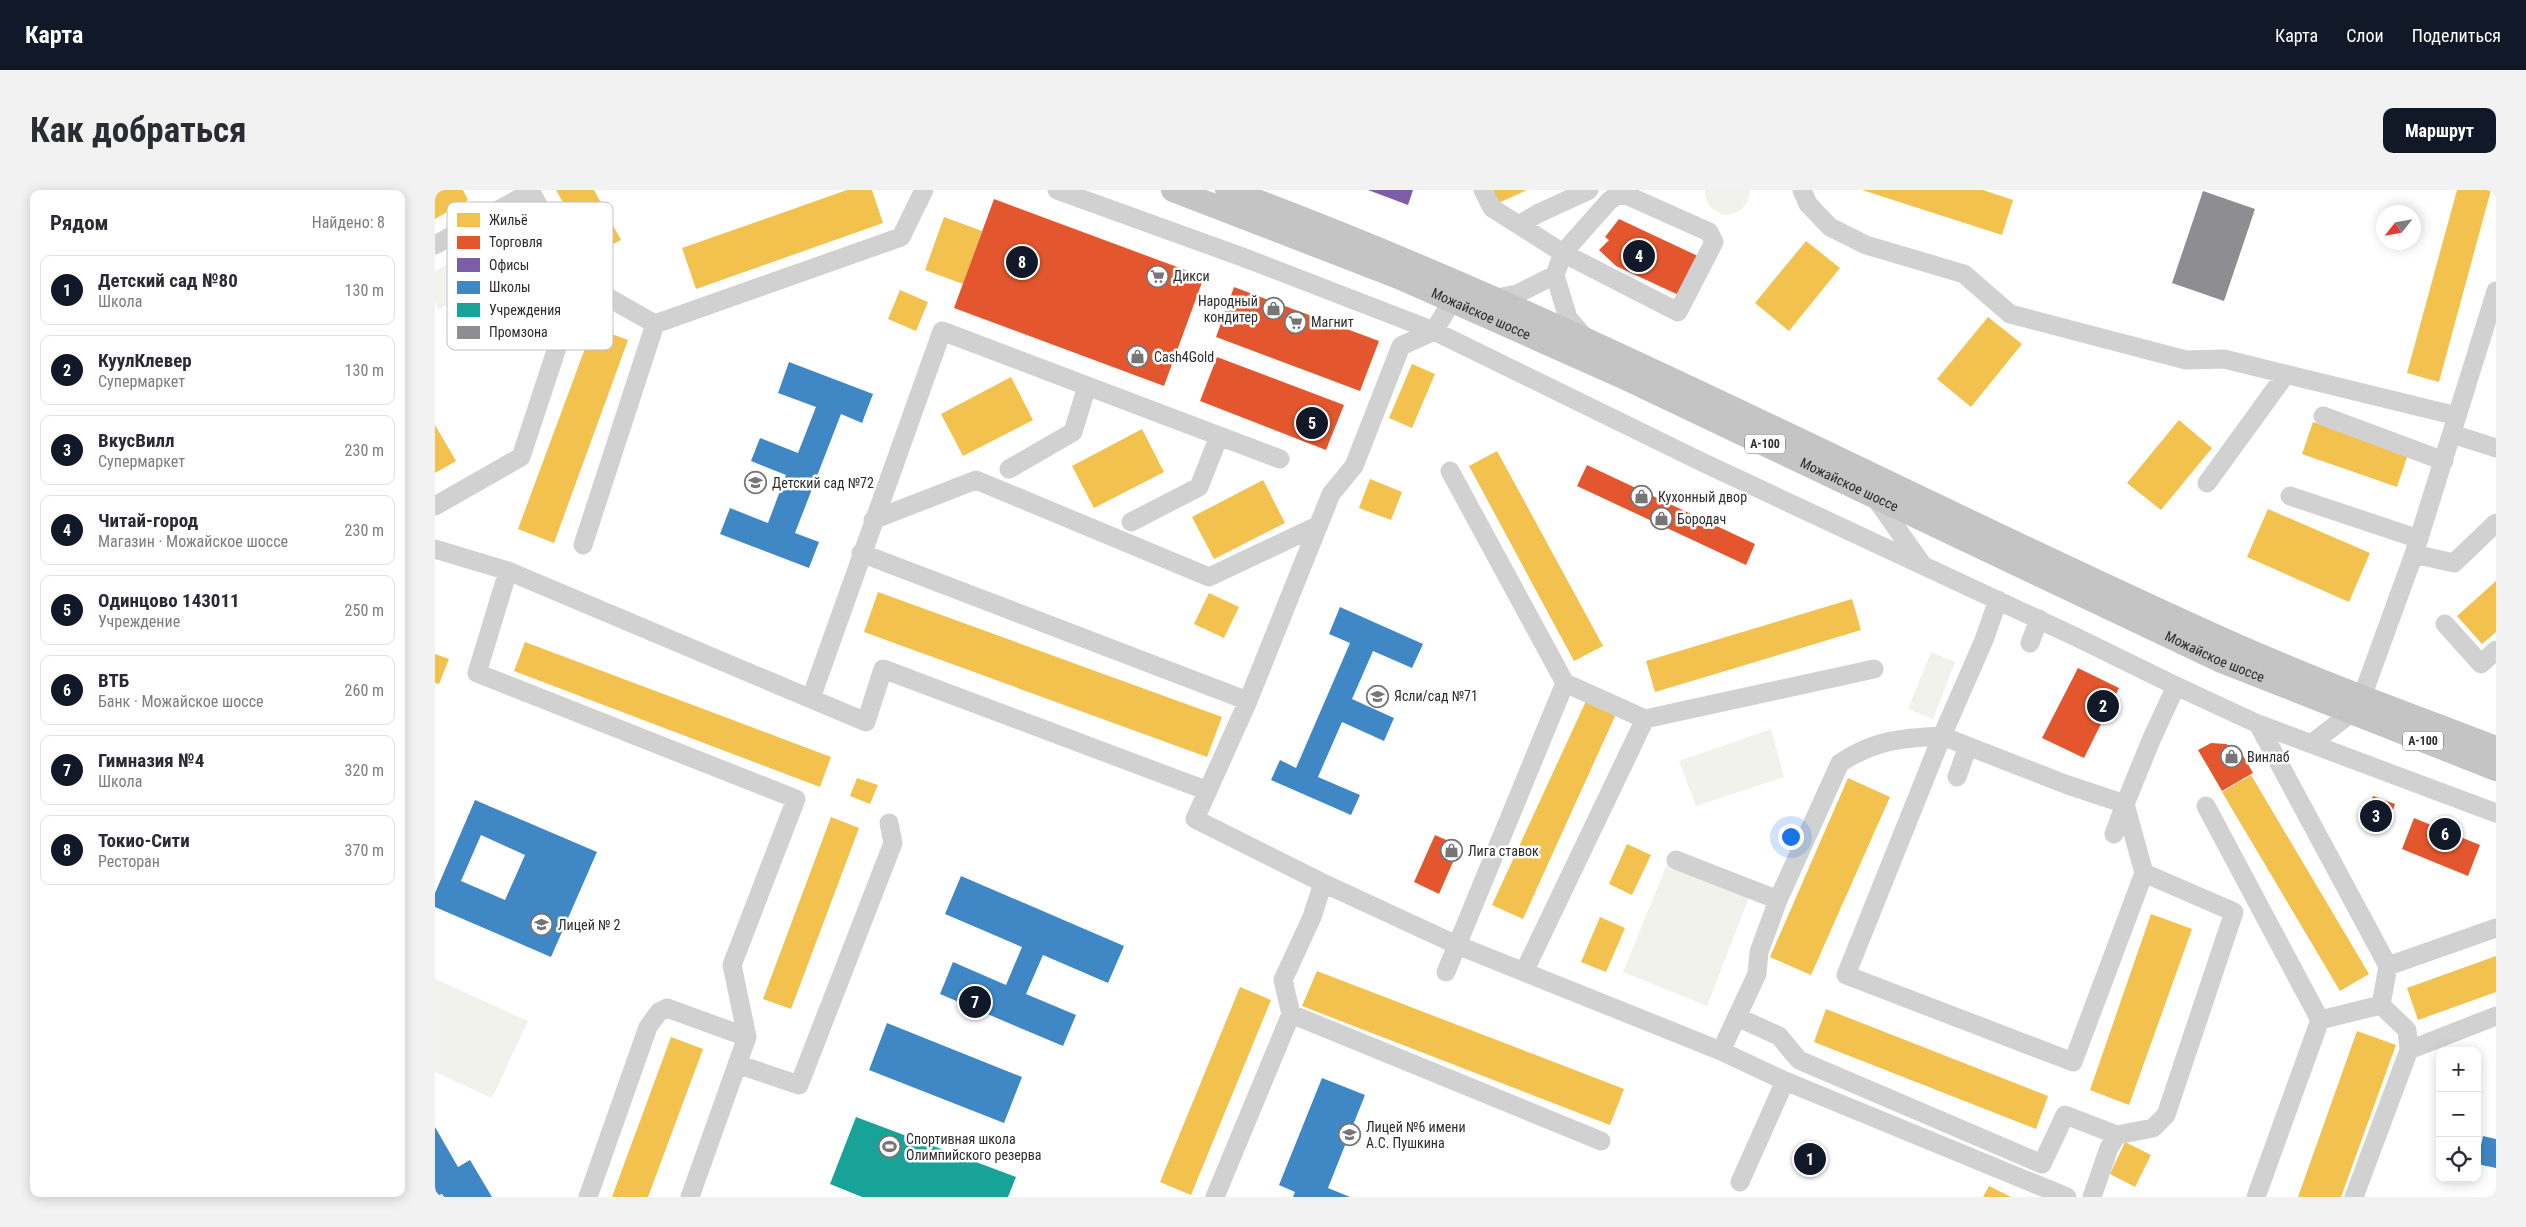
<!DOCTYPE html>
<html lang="ru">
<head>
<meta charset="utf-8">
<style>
  :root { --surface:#fff; --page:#f2f2f3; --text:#2b2b33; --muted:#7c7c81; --line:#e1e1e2; --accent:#111827 }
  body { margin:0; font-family:"Roboto Condensed",sans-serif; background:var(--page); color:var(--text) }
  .controls { position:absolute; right:15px; bottom:15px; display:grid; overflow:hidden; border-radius:10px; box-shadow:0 2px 12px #0003 }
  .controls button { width:45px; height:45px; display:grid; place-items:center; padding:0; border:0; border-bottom:1px solid var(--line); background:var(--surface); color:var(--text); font:25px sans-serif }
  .compass { position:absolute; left:1941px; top:15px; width:45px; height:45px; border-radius:50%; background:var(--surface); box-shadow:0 2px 12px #0003; rotate:239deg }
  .you { position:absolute; left:1355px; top:646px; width:18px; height:18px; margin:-12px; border:4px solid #fff; border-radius:50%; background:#1a73e8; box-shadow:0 0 0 8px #1a73e833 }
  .badge { display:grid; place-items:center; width:32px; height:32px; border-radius:50%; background:var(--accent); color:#fff; font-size:16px; font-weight:700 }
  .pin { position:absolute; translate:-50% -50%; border:2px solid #fff; box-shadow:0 1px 5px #0006 }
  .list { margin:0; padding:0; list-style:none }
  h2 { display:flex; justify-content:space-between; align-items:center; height:65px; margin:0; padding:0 20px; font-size:21px }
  h2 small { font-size:16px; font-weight:400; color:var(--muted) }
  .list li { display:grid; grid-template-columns:32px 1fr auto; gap:15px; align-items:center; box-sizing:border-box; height:70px; margin:0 10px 10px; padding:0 10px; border:1px solid var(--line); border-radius:10px }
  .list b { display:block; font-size:19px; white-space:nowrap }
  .list p { margin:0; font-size:16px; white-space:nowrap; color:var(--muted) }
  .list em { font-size:16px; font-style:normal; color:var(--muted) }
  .icon { flex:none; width:28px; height:28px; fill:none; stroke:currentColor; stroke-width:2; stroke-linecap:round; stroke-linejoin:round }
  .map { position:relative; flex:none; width:2061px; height:1007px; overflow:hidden; border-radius:10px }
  header { display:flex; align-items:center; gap:30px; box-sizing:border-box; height:70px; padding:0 25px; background:var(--accent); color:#fff }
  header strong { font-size:24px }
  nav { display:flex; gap:28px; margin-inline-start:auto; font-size:18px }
  .intro { display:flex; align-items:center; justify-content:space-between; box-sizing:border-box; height:120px; padding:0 30px }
  h1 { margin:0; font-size:35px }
  .button { padding:12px 22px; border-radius:10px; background:var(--accent); color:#fff; font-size:18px; font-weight:700 }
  main { display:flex; gap:30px; padding:0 30px }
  aside { flex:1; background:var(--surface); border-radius:10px; box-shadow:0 2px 12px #0003 }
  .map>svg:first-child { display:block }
  .green { fill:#f0f2eb }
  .homes { fill:#f2c14e }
  .shops { fill:#e4572e }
  .offices { fill:#7b5ea7 }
  .schools { fill:#3f88c5; fill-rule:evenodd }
  .public { fill:#17a398 }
  .industry { fill:#8d8d92 }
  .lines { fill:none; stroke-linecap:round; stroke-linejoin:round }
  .minor { stroke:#d1d1d1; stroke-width:19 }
  .major { stroke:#c4c4c4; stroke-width:24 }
  .labels { text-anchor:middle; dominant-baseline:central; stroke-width:5; stroke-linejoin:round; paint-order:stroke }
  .shield { fill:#fff; stroke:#6b6b6b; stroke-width:1 }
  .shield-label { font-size:12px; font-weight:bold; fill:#2c2c2c }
  .poi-label { font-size:14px; fill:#2c2c2c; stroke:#fff; text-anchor:start }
  .street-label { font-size:14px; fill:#2c2c2c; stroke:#fff }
  .key { fill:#fff; stroke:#c0c0c0; stroke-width:1 }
  .key-label { font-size:14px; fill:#2c2c2c }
</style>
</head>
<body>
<header>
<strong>Карта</strong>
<nav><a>Карта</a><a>Слои</a><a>Поделиться</a></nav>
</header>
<div class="intro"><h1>Как добраться</h1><a class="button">Маршрут</a></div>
<main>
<aside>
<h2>Рядом<small>Найдено: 8</small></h2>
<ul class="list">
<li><span class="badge">1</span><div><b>Детский сад №80</b><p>Школа</p></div><em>130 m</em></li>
<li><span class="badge">2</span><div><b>КуулКлевер</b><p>Супермаркет</p></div><em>130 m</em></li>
<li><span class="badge">3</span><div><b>ВкусВилл</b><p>Супермаркет</p></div><em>230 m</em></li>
<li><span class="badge">4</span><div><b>Читай-город</b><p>Магазин · Можайское шоссе</p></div><em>230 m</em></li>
<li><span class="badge">5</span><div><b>Одинцово 143011</b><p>Учреждение</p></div><em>250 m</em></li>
<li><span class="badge">6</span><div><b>ВТБ</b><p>Банк · Можайское шоссе</p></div><em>260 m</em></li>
<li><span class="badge">7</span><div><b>Гимназия №4</b><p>Школа</p></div><em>320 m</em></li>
<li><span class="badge">8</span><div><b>Токио-Сити</b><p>Ресторан</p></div><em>370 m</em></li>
</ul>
</aside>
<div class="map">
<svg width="2061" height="1007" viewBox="0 0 2061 1007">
  <rect width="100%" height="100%" fill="#fff"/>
  <path class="green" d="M1270,0H1315C1314,15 1306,23 1291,25C1278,22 1269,14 1270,0Z
    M49,56L65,88L4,119L0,112V81Z
    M1496,462L1520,472L1498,529L1473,519Z
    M1336,539L1349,587L1261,616L1244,571Z
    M1233,672L1315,705L1272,816L1188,782Z
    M0,789L93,831L57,908L0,882Z"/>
  <path class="homes" d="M0,0H28L33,10L0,29Z
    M121,0H159L186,50L158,65Z
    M412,0H437L448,33L261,99L247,58Z
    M1055,0H1092L1061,14Z
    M1427,0H1548L1578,10L1567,45Z
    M2022,0H2056L2004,192L1972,183Z
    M509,27L547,41L528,94L490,80Z
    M1371,51L1405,78L1354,141L1320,113Z
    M465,100L493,112L481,141L453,129Z
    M1553,127L1587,154L1536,217L1502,189Z
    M158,137L193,150L119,353L83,339Z
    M977,174L1000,184L977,238L954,228Z
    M576,187L598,230L528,266L506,224Z
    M1744,230L1777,258L1726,320L1692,293Z
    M1878,232L1973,264L1962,297L1867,264Z
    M0,235L21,271L0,283Z
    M707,239L729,282L659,318L637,276Z
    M1062,261L1168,456L1139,471L1034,276Z
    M935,289L967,302L956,330L924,318Z
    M828,290L850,333L779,369L757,327Z
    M1833,319L1935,363L1914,412L1812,367Z
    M2061,391V442L2047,454L2022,426Z
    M443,402L787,527L772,567L429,442Z
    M774,403L804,417L789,448L759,434Z
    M1417,409L1426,440L1220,502L1211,471Z
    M90,452L396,567L385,597L79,481Z
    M0,464L14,469L4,494L0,493Z
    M1151,511L1181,524L1088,729L1057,715Z
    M1816,585L1934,784L1905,801L1787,602Z
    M422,588L443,595L435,614L415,606Z
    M1413,588L1455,607L1376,785L1335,767Z
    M396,627L424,638L356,819L328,809Z
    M1192,654L1216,665L1197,705L1174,694Z
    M1716,724L1757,739L1694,915L1655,900Z
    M1165,727L1190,738L1171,782L1146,772Z
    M2061,766V802L1983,830L1972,798Z
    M882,781L1189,899L1175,935L867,816Z
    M805,797L836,810L756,1005L725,992Z
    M1391,819L1613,906L1601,939L1379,852Z
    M1922,841L1961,855L1906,1007H1863Z
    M236,847L268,859L213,1007H177Z
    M1690,952L1716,965L1700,997L1675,984Z
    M1554,996L1576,1007H1548Z"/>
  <path class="shops" d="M559,9L769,87L729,196L519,118Z
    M1184,29L1265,67L1246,106L1181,76L1164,60L1174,50L1170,47Z
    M799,97L944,151L925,201L781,147Z
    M782,167L909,215L891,260L765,211Z
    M1152,275L1320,354L1311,375L1142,296Z
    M1643,478L1684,498L1649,568L1607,548Z
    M1776,553L1791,554L1806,562L1818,583L1787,601L1763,560Z
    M1938,606L1960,614L1952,636L1930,628Z
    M1979,628L2045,655L2033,686L1967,659Z
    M1000,645L1025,656L1004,704L979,692Z"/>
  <path class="offices" d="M933,0H978L973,15Z"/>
  <path class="schools" d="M354,172L438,204L427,233L406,224L360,343L384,352L374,378L285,344L295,318L333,333L351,285L316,271L325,248L363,263L381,217L343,203Z
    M905,417L988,454L977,478L938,461L917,509L959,528L949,551L907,532L883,587L925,605L916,625L836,590L845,570L861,578L915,453L894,444Z
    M40,610L162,662L116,767L0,717V703ZM46,645L90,665L70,710L26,691Z
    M526,686L689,756L673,793L608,765L591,804L641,825L628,856L505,804L518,772L571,795L587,757L510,724Z
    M452,833L587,887L569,933L434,880Z
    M887,888L930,905L893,998L915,1007H858L860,1002L844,995Z
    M0,937L23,977L35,970L57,1007H9L7,1004L0,1007Z
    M2048,946L2061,949V978L2042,974Z"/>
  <path class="public" d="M421,927L581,987L573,1007H427L395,994Z"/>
  <path class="industry" d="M1768,1L1820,19L1789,111L1737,93Z"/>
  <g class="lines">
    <path class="minor" d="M622,0L810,68L999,141L1271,274L1641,447L1741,496L1823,534L2061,623
      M1048,0L1057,18L1128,63L1120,85L1133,128L1150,148
      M1367,0L1373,14L1395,37L1431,55L1529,84L1575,124L1751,170L1789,169L2022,226
      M1189,4L1274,42L1279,52L1243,122L1128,63L1174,11L1181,6Z
      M1084,35L1102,24L1154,0
      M0,55L96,2
      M144,91L220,134
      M1062,108L1082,104L1120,85
      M1017,111L999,141L966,156L919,276L896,304L813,511L760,629L888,693L1022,755L1286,861L1350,891L1632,1007
      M1888,226L2009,271
      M2017,244L2061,258
      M574,279L638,242L652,196
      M1015,281L1130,493
      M1772,293L1851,184
      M1438,305L1487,374
      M1855,306L1984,349
      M0,316L86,267L144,91L95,0
      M438,330L541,290L774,387L884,335
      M696,332L764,297L784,246
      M148,355L220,134L466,47L489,0
      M0,359L73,381L42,483L361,609L297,775L312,847L255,1007
      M426,363L813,511
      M1979,364L2019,373L2061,333
      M73,381L431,532L448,479L773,601
      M1563,410L1549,450L1507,546L1630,594L1690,614L1717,548L1741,496
      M2010,434L2046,474L2061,460
      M1595,453L1604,429
      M376,508L507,141L845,269
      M1210,529L1439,479
      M1823,534L1953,776
      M1876,554L1916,523L1927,507L1979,364L2061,101
      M1522,587L1533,556
      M1771,616L1885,830
      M1679,644L1690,614
      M1241,670L1343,710L1405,573C1440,550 1466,548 1507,546L1411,785L1638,872L1709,683L1690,614
      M1011,782L1130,493L1210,529L1089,782
      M856,824L1166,951
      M1302,827L1344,846L1364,870L1607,974L1630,925L1682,945
      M1974,860L1972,840L1946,815L1953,776L2061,738
      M1286,861L1322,784L1324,762L1343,710
      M302,874L364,895L458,653L454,633
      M1305,992L1350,891
      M153,1007L213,837L224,822L232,818L312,847
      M780,1007L856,824L848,790L877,727L888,693
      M1657,1007L1674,958L1682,945L1718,938L1731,925L1799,722L1709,683
      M1821,1007L1885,830L1946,815
      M1919,1007L1974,860L2061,826"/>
    <g class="major">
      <path id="s1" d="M738,0L966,88L1186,186L1784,470L2061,579"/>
      <path d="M792,0C1136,127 1456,301 1789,450C1878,490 1970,523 2061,558"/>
    </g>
  </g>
  <defs>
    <symbol id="supermarket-ring" viewBox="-11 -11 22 22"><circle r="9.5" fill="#fff" stroke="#767676" stroke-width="1.5"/><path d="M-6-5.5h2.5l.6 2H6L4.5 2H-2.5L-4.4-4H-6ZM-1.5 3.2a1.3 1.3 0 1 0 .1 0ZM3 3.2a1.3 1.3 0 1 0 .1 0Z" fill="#767676"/></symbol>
    <symbol id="shop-ring" viewBox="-11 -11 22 22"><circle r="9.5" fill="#fff" stroke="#767676" stroke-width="1.5"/><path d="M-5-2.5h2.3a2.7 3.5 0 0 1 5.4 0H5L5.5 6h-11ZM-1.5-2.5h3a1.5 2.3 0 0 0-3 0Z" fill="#767676"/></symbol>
    <symbol id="school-ring" viewBox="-11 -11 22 22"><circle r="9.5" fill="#fff" stroke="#767676" stroke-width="1.5"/><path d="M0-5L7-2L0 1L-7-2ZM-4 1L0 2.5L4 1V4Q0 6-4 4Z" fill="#767676"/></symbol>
    <symbol id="stadium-ring" viewBox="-11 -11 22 22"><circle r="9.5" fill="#fff" stroke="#767676" stroke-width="1.5"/><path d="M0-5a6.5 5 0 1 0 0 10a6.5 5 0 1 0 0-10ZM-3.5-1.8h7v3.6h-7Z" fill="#767676"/></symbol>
  </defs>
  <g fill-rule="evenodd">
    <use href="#supermarket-ring" x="710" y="74" width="25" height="25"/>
    <use href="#shop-ring" x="826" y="106" width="25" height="25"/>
    <use href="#supermarket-ring" x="848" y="120" width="25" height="25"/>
    <use href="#shop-ring" x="690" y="154" width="25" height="25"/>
    <use href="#school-ring" x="308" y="280" width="25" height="25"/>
    <use href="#shop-ring" x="1194" y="294" width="25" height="25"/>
    <use href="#shop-ring" x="1214" y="316" width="25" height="25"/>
    <use href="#school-ring" x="930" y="494" width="25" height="25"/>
    <use href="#shop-ring" x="1784" y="554" width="25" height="25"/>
    <use href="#shop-ring" x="1004" y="648" width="25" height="25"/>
    <use href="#school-ring" x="94" y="722" width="25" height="25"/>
    <use href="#school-ring" x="902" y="932" width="25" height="25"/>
    <use href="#stadium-ring" x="442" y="944" width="25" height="25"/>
  </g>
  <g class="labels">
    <g class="shield">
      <rect x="1310" y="244.5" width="40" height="19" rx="4"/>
      <rect x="1968" y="541.5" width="40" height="19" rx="4"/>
    </g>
    <g class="shield-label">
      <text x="1330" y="254">А-100</text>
      <text x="1988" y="551">А-100</text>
    </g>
    <g class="poi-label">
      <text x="738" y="86">Дикси</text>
      <text x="823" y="111" text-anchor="end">Народный<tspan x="823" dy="16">кондитер</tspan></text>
      <text x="876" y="132">Магнит</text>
      <text x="719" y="167">Cash4Gold</text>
      <text x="337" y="293">Детский сад №72</text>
      <text x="1223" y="307">Кухонный двор</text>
      <text x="1242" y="329">Бородач</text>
      <text x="959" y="506">Ясли/сад №71</text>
      <text x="1812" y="567">Винлаб</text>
      <text x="1033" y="661">Лига ставок</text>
      <text x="123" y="735">Лицей № 2</text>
      <text x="931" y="937">Лицей №6 имени<tspan x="931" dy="16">А.С. Пушкина</tspan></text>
      <text x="471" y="949">Спортивная школа<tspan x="471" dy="16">Олимпийского резерва</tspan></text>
    </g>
    <g class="street-label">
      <text stroke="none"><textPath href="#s1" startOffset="332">Можайское шоссе</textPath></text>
      <text stroke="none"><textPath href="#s1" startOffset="738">Можайское шоссе</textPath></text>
      <text stroke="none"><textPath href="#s1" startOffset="1142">Можайское шоссе</textPath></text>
    </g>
  </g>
  <rect x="12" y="12" width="166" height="148" rx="8" class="key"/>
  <rect x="22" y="23" width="23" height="14" fill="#f2c14e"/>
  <rect x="22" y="46" width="23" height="13" fill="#e4572e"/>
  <rect x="22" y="68" width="23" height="14" fill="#7b5ea7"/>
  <rect x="22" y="91" width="23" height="13" fill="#3f88c5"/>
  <rect x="22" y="113" width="23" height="14" fill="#17a398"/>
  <rect x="22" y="136" width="23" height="13" fill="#8d8d92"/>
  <g class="key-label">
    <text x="54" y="35">Жильё</text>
    <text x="54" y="57">Торговля</text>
    <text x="54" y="80">Офисы</text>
    <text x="54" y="102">Школы</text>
    <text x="54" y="125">Учреждения</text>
    <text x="54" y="147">Промзона</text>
  </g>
</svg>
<div class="controls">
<button>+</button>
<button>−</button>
<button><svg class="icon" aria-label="locate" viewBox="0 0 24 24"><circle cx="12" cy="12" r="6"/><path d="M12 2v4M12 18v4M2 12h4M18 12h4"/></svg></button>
</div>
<svg class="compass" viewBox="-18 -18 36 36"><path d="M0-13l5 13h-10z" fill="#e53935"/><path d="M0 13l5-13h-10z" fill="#7c7c81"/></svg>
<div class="you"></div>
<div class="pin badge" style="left:1375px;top:969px">1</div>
<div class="pin badge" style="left:1668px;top:516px">2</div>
<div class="pin badge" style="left:1941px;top:626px">3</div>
<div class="pin badge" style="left:1204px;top:66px">4</div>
<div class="pin badge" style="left:877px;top:233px">5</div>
<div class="pin badge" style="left:2010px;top:644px">6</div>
<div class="pin badge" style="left:540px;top:812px">7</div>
<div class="pin badge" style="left:587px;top:72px">8</div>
</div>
</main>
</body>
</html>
